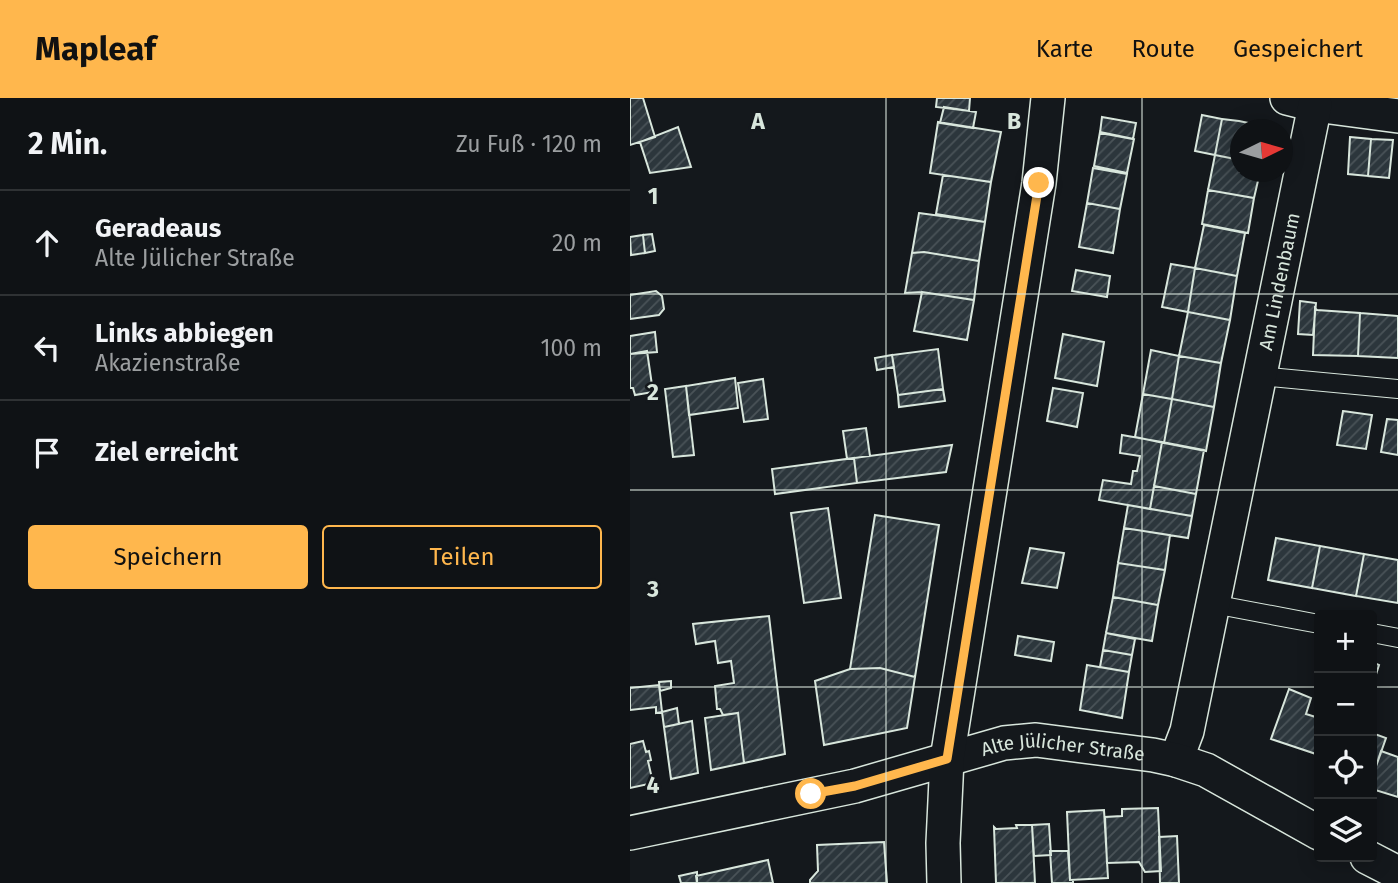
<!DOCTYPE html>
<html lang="de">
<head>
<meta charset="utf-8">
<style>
  :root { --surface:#0f1215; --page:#1d2022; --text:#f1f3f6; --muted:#9b9ea0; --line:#2f3234; --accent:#ffb74d }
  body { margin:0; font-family:"Fira Sans",sans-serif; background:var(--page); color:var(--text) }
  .controls { position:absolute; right:21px; bottom:21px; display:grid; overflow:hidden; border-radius:7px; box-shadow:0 4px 18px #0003 }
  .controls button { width:63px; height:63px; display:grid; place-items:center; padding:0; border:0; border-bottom:2px solid var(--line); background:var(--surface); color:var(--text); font:35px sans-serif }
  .compass { position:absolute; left:600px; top:21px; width:63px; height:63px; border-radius:50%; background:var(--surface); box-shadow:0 4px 18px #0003; rotate:85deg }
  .stop { position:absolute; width:21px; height:21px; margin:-16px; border:5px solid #ffb74d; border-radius:50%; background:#fff }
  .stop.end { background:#ffb74d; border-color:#fff; box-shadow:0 2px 7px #0008 }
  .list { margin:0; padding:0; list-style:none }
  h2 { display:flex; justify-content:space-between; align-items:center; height:91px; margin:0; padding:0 28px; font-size:30px }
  h2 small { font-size:23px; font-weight:400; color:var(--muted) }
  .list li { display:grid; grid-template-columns:46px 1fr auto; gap:21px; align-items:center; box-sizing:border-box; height:105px; padding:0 28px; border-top:2px solid var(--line) }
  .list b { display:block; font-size:26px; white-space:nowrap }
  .list p { margin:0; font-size:23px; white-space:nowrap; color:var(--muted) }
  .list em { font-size:23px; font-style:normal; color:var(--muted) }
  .actions { display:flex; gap:14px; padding:21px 28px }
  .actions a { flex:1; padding:16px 0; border:2px solid var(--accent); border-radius:7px; text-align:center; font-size:24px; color:var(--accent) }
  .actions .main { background:var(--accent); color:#111 }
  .icon { flex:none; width:38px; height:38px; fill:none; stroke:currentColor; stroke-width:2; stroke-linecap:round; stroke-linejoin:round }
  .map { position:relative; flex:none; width:768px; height:785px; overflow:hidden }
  header { display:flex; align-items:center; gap:42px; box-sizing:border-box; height:98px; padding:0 35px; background:var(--accent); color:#111 }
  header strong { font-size:33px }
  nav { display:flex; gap:38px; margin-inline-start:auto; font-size:24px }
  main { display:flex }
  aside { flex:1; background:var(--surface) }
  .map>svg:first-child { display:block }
  .building { fill:url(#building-hatch); stroke:#d8e6dc; stroke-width:2 }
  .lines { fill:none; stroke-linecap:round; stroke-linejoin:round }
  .lane-casing { stroke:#d8e6dc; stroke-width:20 }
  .street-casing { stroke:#d8e6dc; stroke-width:36 }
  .lane { stroke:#14181c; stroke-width:18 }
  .street { stroke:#14181c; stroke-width:33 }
  .route { stroke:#ffb74d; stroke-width:9 }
  .grid { fill:none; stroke:#d8e6dc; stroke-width:2; stroke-opacity:0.55 }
  .labels { text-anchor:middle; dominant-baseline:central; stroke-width:5; stroke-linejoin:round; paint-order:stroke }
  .street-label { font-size:19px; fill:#d8e6dc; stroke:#14181c }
  .grid-label { font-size:23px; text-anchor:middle; font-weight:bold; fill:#d8e6dc; stroke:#14181c; stroke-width:5; stroke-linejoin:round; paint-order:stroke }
</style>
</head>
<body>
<header>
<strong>Mapleaf</strong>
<nav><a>Karte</a><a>Route</a><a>Gespeichert</a></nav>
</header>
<main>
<aside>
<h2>2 Min.<small>Zu Fuß · 120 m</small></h2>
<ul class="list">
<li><svg class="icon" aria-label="ahead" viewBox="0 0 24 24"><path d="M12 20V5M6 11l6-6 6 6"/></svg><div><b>Geradeaus</b><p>Alte Jülicher Straße</p></div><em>20 m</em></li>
<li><svg class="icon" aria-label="left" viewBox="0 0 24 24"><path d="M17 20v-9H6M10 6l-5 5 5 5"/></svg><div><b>Links abbiegen</b><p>Akazienstraße</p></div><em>100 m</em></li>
<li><svg class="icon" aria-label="arrive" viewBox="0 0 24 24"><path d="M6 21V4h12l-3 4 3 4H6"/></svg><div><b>Ziel erreicht</b></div></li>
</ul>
<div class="actions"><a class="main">Speichern</a><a>Teilen</a></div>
</aside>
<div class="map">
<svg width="768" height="785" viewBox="0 0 768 785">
  <defs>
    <pattern id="building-hatch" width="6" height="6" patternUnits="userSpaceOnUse" patternTransform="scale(1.75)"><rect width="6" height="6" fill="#2c363c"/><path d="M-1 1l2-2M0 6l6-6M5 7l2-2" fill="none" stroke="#4a5358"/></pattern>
  </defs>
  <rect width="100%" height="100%" fill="#14181c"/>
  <path class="building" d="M0,0H13L25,39L0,47Z
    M307,0H340L339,13L306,9Z
    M314,9L346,14L343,30L310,25Z
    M572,17L592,21L585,57L565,53Z
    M472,19L506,25L503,41L470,35Z
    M592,21L609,23L638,29V32H610V62L585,57Z
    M308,24L371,34L361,84L300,75Z
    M48,29L61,69L20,75L10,44Z
    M470,34L504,41L497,75L464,68Z
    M720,39L741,41L738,78L718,76Z
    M741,41L763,42L759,80L738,78Z
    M585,57L610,62V74H630L624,100L578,92Z
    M463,70L497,76L490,111L457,105Z
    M313,77L361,84L355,124L306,116Z
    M578,92L624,100L618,135L572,126Z
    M457,105L490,111L483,155L449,149Z
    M289,115L355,124L349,163L294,154L282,155Z
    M574,127L615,135L607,178L565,170Z
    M22,136L25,153L15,155L13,137Z
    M13,137L15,155L1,157L0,139Z
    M294,154L349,163L344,202L292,194L275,195L282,155Z
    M541,166L565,170L558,214L532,209Z
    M565,170L607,178L600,222L558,214Z
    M446,172L480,178L477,199L442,193Z
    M26,193L32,198L34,211L29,217L0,221V197Z
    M292,194L344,202L337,242L284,233Z
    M670,203L686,205L683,237L668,236Z
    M685,210L687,212L730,215L728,258L683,257Z
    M558,214L600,222L591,265L549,258Z
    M730,215L768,218V260L728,258Z
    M25,234L27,254L0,256V238Z
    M433,236L474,244L467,288L425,280Z
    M308,251L313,291L268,297L262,257Z
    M521,252L549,258L542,301L513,296Z
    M17,253L23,294L5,297L3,290H0V256Z
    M262,257L264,269L247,272L245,260Z
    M549,258L591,265L584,309L542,301Z
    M105,280L108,310L59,317L56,288Z
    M133,281L138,321L114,324L108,285Z
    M56,288L64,357L43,359L35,291Z
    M423,290L453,295L447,329L417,323Z
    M313,291L315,303L269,309L268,297Z
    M513,296L542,301L534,345L505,339Z
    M542,301L584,309L576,353L534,345Z
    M713,313L742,317L736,351L707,347Z
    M757,321L768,322V357L751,354Z
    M236,330L240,358L217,361L213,333Z
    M492,337L532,344L520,411L469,402L473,382L501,386L503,373H507L510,358L490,355Z
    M532,344L574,352L566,396L524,388Z
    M322,347L316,374L227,385L224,360Z
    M224,360L227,385L145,396L142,371Z
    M524,388L566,396L562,418L520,411Z
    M498,407L562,418L558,440L494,430Z
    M198,410L211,500L174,505L161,415Z
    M245,417L309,427L285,579L250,570L220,571Z
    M494,430L540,437L535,472L488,465Z
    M646,440L690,448L682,490L638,482Z
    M690,448L734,456L726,498L682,490Z
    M400,450L434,455L427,490L392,485Z
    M734,456L768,462V505L726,498Z
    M488,465L535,472L528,507L483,499Z
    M483,499L528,507L522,543L476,535Z
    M139,518L155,656L114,665L108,615L93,617L90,611H87L85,588L104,585L101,563L88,565L85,543L66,546L63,526Z
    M476,535L505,541L502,557L473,552Z
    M388,538L424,544L421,563L385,557Z
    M473,552L502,557L499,574L470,569Z
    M742,564L749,567L742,589Z
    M457,567L499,574L492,620L450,612Z
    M250,570L285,579L277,630L194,647L185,583L220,571Z
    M41,583V590L30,593L29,584Z
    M29,587L32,614L26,615V609L0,612V590Z
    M659,591L681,600L676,616L689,620V657L641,641Z
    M47,610L49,626L34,629L32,614Z
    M108,615L114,665L81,672L75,620Z
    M62,623L68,675L41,681L34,629Z
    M742,635L756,640L743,677L742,676Z
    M13,643L16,654L19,653L21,662L18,663L23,685L0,690V646Z
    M751,653L768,659V699L742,691V681Z
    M528,710L531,773L515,774L509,764L477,765L475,719L492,718V711Z
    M474,712L478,780L440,782L437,714Z
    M419,726L421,757L404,758L402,727Z
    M386,727H402L405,785H366L364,729L366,731L387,730Z
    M547,738L549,785H530L529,739Z
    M254,744L257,785H180V782L188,773L187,747Z
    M420,753H438L440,782H443V785H422Z
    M138,762L143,785H67L66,778Z
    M67,774V785H51L49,778Z"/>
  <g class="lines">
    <defs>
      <path id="lane" d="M629,278L768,291
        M583,506L689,526
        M742,535L768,540"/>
      <g id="street">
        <path d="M657,0L685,7L768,18"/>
        <path id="s1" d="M546,662L557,633L685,7"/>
        <path id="s2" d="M0,735L225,688L374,645L406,642L523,657L546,662L576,672L689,735"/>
        <path d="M737,759L768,775"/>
        <path d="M314,785L313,745L317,661L409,85L418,0"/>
      </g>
    </defs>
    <use href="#lane" class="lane-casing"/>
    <use href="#street" class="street-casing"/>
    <use href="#lane" class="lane"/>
    <use href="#street" class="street"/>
  </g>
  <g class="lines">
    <path class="route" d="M181,696L225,688L317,661L409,85"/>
  </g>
  <path class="grid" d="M256,0V785M512,0V785M0,196H768M0,392H768M0,589H689M742,589H768"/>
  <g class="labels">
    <g class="street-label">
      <text stroke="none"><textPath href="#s1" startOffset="490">Am Lindenbaum</textPath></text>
      <text stroke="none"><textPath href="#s2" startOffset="444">Alte Jülicher Straße</textPath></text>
    </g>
  </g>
  <g class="grid-label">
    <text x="128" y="31">A</text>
    <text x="384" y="31">B</text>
    <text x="23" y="106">1</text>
    <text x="23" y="302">2</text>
    <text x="23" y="499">3</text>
    <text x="23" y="695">4</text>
  </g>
</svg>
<div class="controls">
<button>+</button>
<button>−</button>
<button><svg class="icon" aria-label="locate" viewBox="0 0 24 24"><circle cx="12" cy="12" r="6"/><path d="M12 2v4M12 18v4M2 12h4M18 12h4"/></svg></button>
<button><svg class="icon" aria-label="layers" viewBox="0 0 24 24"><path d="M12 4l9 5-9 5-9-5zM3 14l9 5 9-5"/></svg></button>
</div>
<svg class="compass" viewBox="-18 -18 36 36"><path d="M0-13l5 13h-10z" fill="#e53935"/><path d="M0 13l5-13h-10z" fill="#9b9ea0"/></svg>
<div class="stop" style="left:181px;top:696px"></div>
<div class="stop end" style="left:409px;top:85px"></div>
</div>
</main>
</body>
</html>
